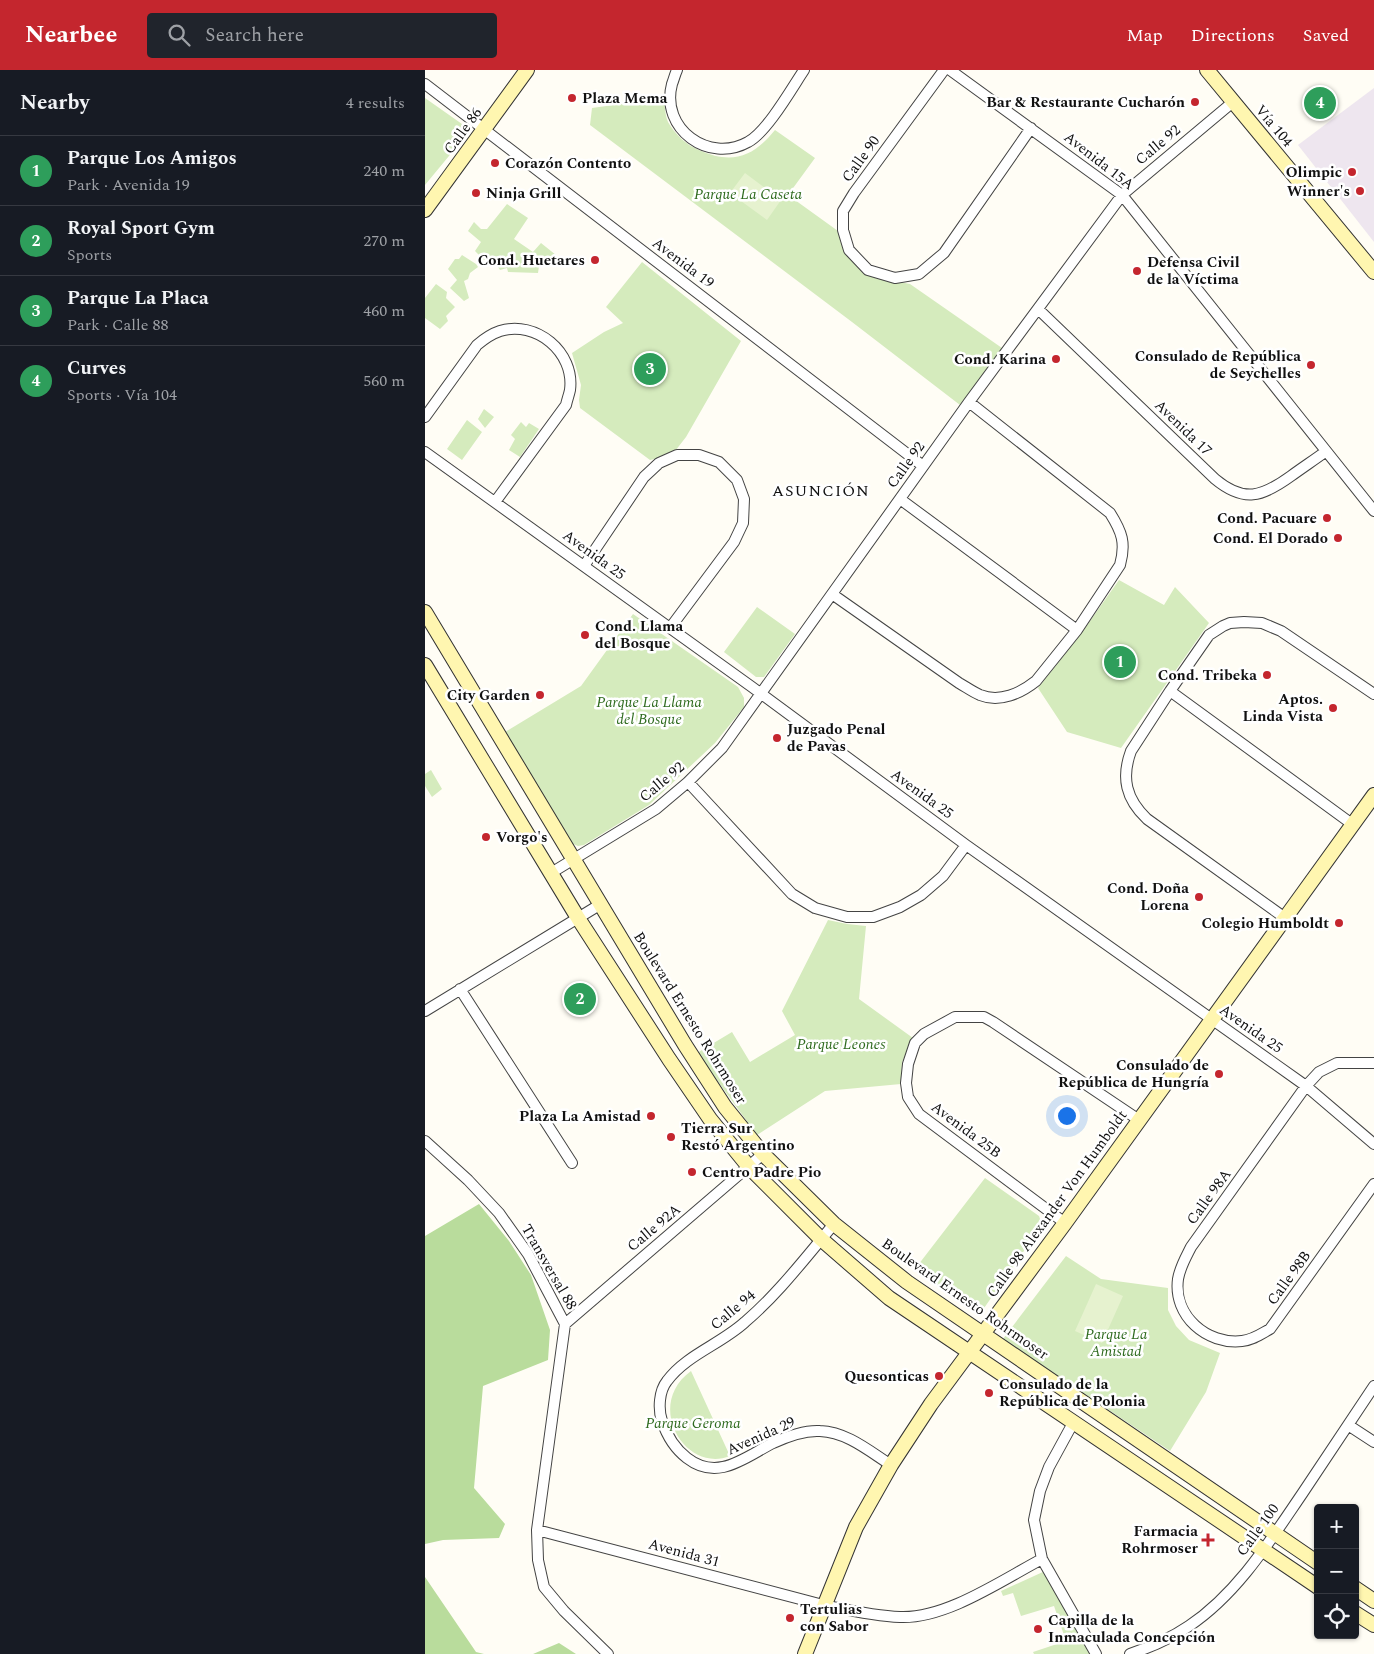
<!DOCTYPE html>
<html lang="en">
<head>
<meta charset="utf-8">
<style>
  :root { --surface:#171b24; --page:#20242c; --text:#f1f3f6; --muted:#9ea1a6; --line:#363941; --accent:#c4262e }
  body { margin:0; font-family:Spectral,serif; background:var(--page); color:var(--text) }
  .controls { position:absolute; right:15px; bottom:15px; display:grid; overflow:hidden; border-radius:5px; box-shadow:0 1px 4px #0004 }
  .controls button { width:45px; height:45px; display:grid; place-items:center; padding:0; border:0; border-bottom:1px solid var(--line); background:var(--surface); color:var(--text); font:25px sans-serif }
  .you { position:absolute; left:641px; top:1045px; width:18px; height:18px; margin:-12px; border:4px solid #fff; border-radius:50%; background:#1a73e8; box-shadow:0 0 0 8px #1a73e833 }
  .badge { display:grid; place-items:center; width:32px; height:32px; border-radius:50%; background:var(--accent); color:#fff; font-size:16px; font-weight:700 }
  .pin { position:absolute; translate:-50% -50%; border:2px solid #fff; box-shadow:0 1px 5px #0006 }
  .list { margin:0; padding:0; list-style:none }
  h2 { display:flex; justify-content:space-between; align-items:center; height:65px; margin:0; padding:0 20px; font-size:21px }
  h2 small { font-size:16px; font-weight:400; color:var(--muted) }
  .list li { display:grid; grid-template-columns:32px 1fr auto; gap:15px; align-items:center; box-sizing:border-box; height:70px; padding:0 20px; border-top:1px solid var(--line) }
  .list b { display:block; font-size:19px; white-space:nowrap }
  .list p { margin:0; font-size:16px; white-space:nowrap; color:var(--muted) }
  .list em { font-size:16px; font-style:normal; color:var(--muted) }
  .icon { flex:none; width:28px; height:28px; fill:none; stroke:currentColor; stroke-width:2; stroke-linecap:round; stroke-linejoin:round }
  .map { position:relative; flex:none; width:949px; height:1584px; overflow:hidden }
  header { display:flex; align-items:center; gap:30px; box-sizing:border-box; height:70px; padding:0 25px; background:var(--accent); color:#fff }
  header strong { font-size:24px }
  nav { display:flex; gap:28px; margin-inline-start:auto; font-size:18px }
  .search { width:350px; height:45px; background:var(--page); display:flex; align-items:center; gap:12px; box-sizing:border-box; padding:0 18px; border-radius:5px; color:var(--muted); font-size:19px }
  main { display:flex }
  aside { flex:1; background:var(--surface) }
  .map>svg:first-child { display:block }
  .industrial { fill:#eee6ef }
  .green { fill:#d5ebbd }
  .forest { fill:#b9dc9c }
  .pitch { fill:#e6f2cf }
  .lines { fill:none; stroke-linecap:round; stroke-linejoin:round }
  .street-casing { stroke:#444; stroke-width:12 }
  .secondary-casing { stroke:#333; stroke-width:16 }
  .street { stroke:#fff; stroke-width:10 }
  .secondary { stroke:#fff6b0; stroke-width:14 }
  .poi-dot { fill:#c4262e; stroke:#fff; stroke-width:2 }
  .labels { text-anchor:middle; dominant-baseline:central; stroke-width:5; stroke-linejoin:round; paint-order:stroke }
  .poi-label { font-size:15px; font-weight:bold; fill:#111; stroke:#fff; text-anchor:end }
  .street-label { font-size:15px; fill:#111; stroke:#fff }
  .park-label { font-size:15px; font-style:italic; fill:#2f6b1f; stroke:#fff }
  .neighbourhood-label { font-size:16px; letter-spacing:1px; fill:#111; stroke:#fff }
</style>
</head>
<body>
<header>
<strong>Nearbee</strong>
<div class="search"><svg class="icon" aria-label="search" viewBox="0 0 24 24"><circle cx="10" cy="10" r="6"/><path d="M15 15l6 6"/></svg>Search here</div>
<nav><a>Map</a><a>Directions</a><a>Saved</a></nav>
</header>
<main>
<aside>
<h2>Nearby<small>4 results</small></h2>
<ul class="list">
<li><span class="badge" style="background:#2e9e5b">1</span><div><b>Parque Los Amigos</b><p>Park · Avenida 19</p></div><em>240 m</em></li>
<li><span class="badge" style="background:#2e9e5b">2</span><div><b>Royal Sport Gym</b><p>Sports</p></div><em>270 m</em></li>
<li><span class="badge" style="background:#2e9e5b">3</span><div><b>Parque La Placa</b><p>Park · Calle 88</p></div><em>460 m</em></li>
<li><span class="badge" style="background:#2e9e5b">4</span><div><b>Curves</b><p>Sports · Vía 104</p></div><em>560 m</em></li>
</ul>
</aside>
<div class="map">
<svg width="949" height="1584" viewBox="0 0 949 1584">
  <rect width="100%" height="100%" fill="#fffdf5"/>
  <path class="industrial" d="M949,18V172L873,75Z"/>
  <path class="green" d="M0,28L37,54L38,69L0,115Z
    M239,28C240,36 240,45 243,52C250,64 261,75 274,80C307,95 328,87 350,60L390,88L363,125L413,161L416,173L425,189L440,203L459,209L485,214L577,278L535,335L427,252L165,55L167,38Z
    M82,134L103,148L89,169L108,182L116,173L131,185L123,193L115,189L113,203L83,202L82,198L75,200L66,187L59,190L50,181L56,172L43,161L49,152L56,159H62Z
    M37,185L51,194L53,197L45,203L43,209L39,211L44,228L39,231L25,218L32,210L23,199L30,189H34Z
    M217,192L316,271L261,367L247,385L225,390L155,338L154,330L156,315L147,283L179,262L198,253L181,237Z
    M11,214L22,222L21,228L30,237L21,246L23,251L15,259L0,248V228Z
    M59,339L69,347L60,358L53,349Z
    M42,350L57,362L37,390L22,379Z
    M96,352L101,357L104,353L114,359L95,387L84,380L90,369L86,365Z
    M694,510L739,535L750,517L784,553L696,678L642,662L613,618L655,565Z
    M332,537L370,564L339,607H331L299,582Z
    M208,544L313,617L319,628V637L290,673L224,735L159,775L153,776L148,774L80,662L156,616Z
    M6,700L17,719L7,727L0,716V704Z
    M403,850L422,854L441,856L434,929L488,968L477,992L476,1014L400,1021L332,1065L272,983L307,962L325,992L370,965L357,941Z
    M560,1108L614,1146L617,1155L557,1241H548L490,1199Z
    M641,1186L676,1209L743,1218V1240L751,1256L764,1270L795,1283L781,1322L745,1381L578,1269Z
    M266,1301L305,1386C260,1404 219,1335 266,1301Z
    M620,1501L667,1584H609L608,1582L641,1571L629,1536L596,1546L588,1523L578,1526L576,1521Z"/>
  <path class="forest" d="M54,1134L84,1171L106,1205L125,1260L123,1290L58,1316L49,1418L80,1454L74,1468L18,1470L0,1474V1166Z
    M0,1507L51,1582L59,1584H0Z
    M134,1573L151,1584H108Z"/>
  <path class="pitch" d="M320,103L356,130L342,150L305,123Z
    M671,1214L698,1226L677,1273L650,1261Z"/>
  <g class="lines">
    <defs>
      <path id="street" d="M252,0C250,4 249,9 247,14C235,59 284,94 323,72C342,62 367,18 379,0
        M519,0L429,123L418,141V160L424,180L443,200L470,208L494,204L519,183L606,58
        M525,0L697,125L949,441
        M0,14L498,396
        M613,239L790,409C819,433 837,427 866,406C877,398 889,390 900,382
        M0,347L52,275C59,269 66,264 75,261C111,250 150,282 145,320C144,325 142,330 141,335L70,432
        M0,382L327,617L541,775L881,1016L949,1074
        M475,429L652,560
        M159,496L219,407L234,393L252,385H274L294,392L312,410L319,429L318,453L309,472L245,558
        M407,524L534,613C541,617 548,622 555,625C575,633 596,623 611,611L652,560L695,495C701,473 697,462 685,443L544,332
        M745,621L927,754
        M263,712L367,824L390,838L422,847H448L475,837L496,825L518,806L541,775
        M126,803L231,739L263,712L297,678L544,332L697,125L808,32
        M860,848L722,749C701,729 696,708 706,681L745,621L784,565L798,556L805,553L819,552L837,553L856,561L949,624
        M35,919L147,1093
        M0,941L176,834
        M949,993H912L894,1002L881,1016L766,1177C761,1187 755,1197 753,1209C748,1246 782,1275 817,1271C828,1270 836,1264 845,1259L949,1114
        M0,1071L43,1110L74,1143L103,1184L140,1254L112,1460L113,1490L119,1517L139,1541L183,1584
        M640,1153L494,1044L483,1027L481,1013L483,994L490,973L499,964L530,947H559L568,952L714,1050
        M409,1154C380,1188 354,1223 320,1252C296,1274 261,1285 242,1311C234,1321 233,1339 237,1351C242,1366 249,1378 262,1388C293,1412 320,1387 348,1373C363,1366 379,1360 395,1361C422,1362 444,1381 466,1395
        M140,1254L338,1084
        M648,1353L624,1397L615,1421L609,1450L617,1489L671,1584
        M923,1355L949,1372
        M112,1460L398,1535C423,1540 449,1546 475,1547C521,1549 577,1510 617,1489
        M705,1584C726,1577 745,1569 764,1556C812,1524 845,1471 877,1424C901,1388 925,1352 949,1316"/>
      <path id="secondary" d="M782,0L949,202
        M0,140L102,0
        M0,542L260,975L300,1037L338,1084L409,1154L482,1212L893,1493
        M0,595L153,848L244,989L285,1049L324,1097L396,1169L464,1228L893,1517
        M930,1518L949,1531
        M930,1543L949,1555
        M380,1584L431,1457L466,1395L506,1334L640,1153L949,725"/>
    </defs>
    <use href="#street" class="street-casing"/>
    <use href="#secondary" class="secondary-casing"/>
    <use href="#street" class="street"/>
    <use href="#secondary" class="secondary"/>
  </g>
  <g class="poi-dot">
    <circle cx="147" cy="28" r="5"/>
    <circle cx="770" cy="32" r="5"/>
    <circle cx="70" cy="93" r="5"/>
    <circle cx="927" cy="102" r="5"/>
    <circle cx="935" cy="121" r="5"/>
    <circle cx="51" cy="123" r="5"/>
    <circle cx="170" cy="190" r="5"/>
    <circle cx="712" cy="201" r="5"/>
    <circle cx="631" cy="289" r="5"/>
    <circle cx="886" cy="295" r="5"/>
    <circle cx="902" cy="448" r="5"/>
    <circle cx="913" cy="468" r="5"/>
    <circle cx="160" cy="565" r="5"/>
    <circle cx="842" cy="605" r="5"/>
    <circle cx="115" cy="625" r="5"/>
    <circle cx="908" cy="638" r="5"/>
    <circle cx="352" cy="668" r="5"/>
    <circle cx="61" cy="767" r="5"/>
    <circle cx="774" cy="827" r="5"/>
    <circle cx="914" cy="853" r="5"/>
    <circle cx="794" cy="1004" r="5"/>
    <circle cx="226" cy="1046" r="5"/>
    <circle cx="246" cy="1067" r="5"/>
    <circle cx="267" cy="1102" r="5"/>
    <circle cx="514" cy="1306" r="5"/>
    <circle cx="564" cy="1323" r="5"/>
    <path d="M780.5 1462.5h5v5h5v5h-5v5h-5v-5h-5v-5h5z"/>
    <circle cx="365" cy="1548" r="5"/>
    <circle cx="613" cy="1559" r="5"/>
  </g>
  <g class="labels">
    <g class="poi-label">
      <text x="157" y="28" text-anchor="start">Plaza Mema</text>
      <text x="760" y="32">Bar &amp; Restaurante Cucharón</text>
      <text x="80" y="93" text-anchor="start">Corazón Contento</text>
      <text x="917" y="102">Olimpic</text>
      <text x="925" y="121">Winner's</text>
      <text x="61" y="123" text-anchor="start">Ninja Grill</text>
      <text x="160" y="190">Cond. Huetares</text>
      <text x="722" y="192" text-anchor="start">Defensa Civil<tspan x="722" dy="17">de la Víctima</tspan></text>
      <text x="876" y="286">Consulado de República<tspan x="876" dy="17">de Seychelles</tspan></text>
      <text x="621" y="289">Cond. Karina</text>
      <text x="892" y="448">Cond. Pacuare</text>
      <text x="903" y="468">Cond. El Dorado</text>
      <text x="170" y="556" text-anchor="start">Cond. Llama<tspan x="170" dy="17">del Bosque</tspan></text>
      <text x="832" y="605">Cond. Tribeka</text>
      <text x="105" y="625">City Garden</text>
      <text x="898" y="629">Aptos.<tspan x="898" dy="17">Linda Vista</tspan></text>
      <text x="362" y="659" text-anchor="start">Juzgado Penal<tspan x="362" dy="17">de Pavas</tspan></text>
      <text x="71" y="767" text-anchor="start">Vorgo's</text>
      <text x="764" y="818">Cond. Doña<tspan x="764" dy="17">Lorena</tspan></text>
      <text x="904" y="853">Colegio Humboldt</text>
      <text x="784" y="995">Consulado de<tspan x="784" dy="17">República de Hungría</tspan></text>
      <text x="216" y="1046">Plaza La Amistad</text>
      <text x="256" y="1058" text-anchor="start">Tierra Sur<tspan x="256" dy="17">Restó Argentino</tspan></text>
      <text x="277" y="1102" text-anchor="start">Centro Padre Pio</text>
      <text x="504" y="1306">Quesonticas</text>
      <text x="574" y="1314" text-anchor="start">Consulado de la<tspan x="574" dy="17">República de Polonia</tspan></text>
      <text x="773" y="1461">Farmacia<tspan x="773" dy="17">Rohrmoser</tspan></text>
      <text x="375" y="1539" text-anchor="start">Tertulias<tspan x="375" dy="17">con Sabor</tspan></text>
      <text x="623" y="1550" text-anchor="start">Capilla de la<tspan x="623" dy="17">Inmaculada Concepción</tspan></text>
    </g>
    <g class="street-label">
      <text transform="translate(849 56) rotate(50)">Vía 104</text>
      <text transform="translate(38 61) rotate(-54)">Calle 86</text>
      <text transform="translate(733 75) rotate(-40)">Calle 92</text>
      <text transform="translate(436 89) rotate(-54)">Calle 90</text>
      <text transform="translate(674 91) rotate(38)">Avenida 15A</text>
      <text transform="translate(258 193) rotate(37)">Avenida 19</text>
      <text transform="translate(758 358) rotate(44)">Avenida 17</text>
      <text transform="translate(481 395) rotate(-54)">Calle 92</text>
      <text transform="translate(169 485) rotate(36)">Avenida 25</text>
      <text transform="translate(237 712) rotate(-40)">Calle 92</text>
      <text transform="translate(497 724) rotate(36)">Avenida 25</text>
      <text transform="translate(265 948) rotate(58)">Boulevard Ernesto Rohrmoser</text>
      <text transform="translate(826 959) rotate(35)">Avenida 25</text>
      <text transform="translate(541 1060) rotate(37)">Avenida 25B</text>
      <text transform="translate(784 1127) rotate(-54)">Calle 98A</text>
      <text transform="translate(632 1134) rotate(-54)">Calle 98 Alexander Von Humboldt</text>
      <text transform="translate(229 1158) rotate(-40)">Calle 92A</text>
      <text transform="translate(124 1197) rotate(60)">Transversal 88</text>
      <text transform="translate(864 1208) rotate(-54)">Calle 98B</text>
      <text transform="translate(540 1229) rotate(35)">Boulevard Ernesto Rohrmoser</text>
      <text transform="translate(308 1240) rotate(-40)">Calle 94</text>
      <text transform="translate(336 1366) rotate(-24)">Avenida 29</text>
      <text transform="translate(833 1460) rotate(-54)">Calle 100</text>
      <text transform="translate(259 1483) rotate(15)">Avenida 31</text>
    </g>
    <g class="park-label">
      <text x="323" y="124">Parque La Caseta</text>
      <text x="224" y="632">Parque La Llama<tspan x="224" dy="17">del Bosque</tspan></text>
      <text x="416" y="974">Parque Leones</text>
      <text x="691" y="1264">Parque La<tspan x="691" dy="17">Amistad</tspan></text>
      <text x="268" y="1353">Parque Geroma</text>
    </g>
    <g class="neighbourhood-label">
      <text x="396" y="421">ASUNCIÓN</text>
    </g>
  </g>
</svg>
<div class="controls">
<button>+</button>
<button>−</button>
<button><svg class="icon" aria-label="locate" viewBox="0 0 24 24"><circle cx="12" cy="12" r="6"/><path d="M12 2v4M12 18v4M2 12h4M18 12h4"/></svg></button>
</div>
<div class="you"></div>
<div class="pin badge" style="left:695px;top:592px;background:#2e9e5b">1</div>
<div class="pin badge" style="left:155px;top:929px;background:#2e9e5b">2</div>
<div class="pin badge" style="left:225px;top:299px;background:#2e9e5b">3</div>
<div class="pin badge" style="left:895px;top:33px;background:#2e9e5b">4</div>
</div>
</main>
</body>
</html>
